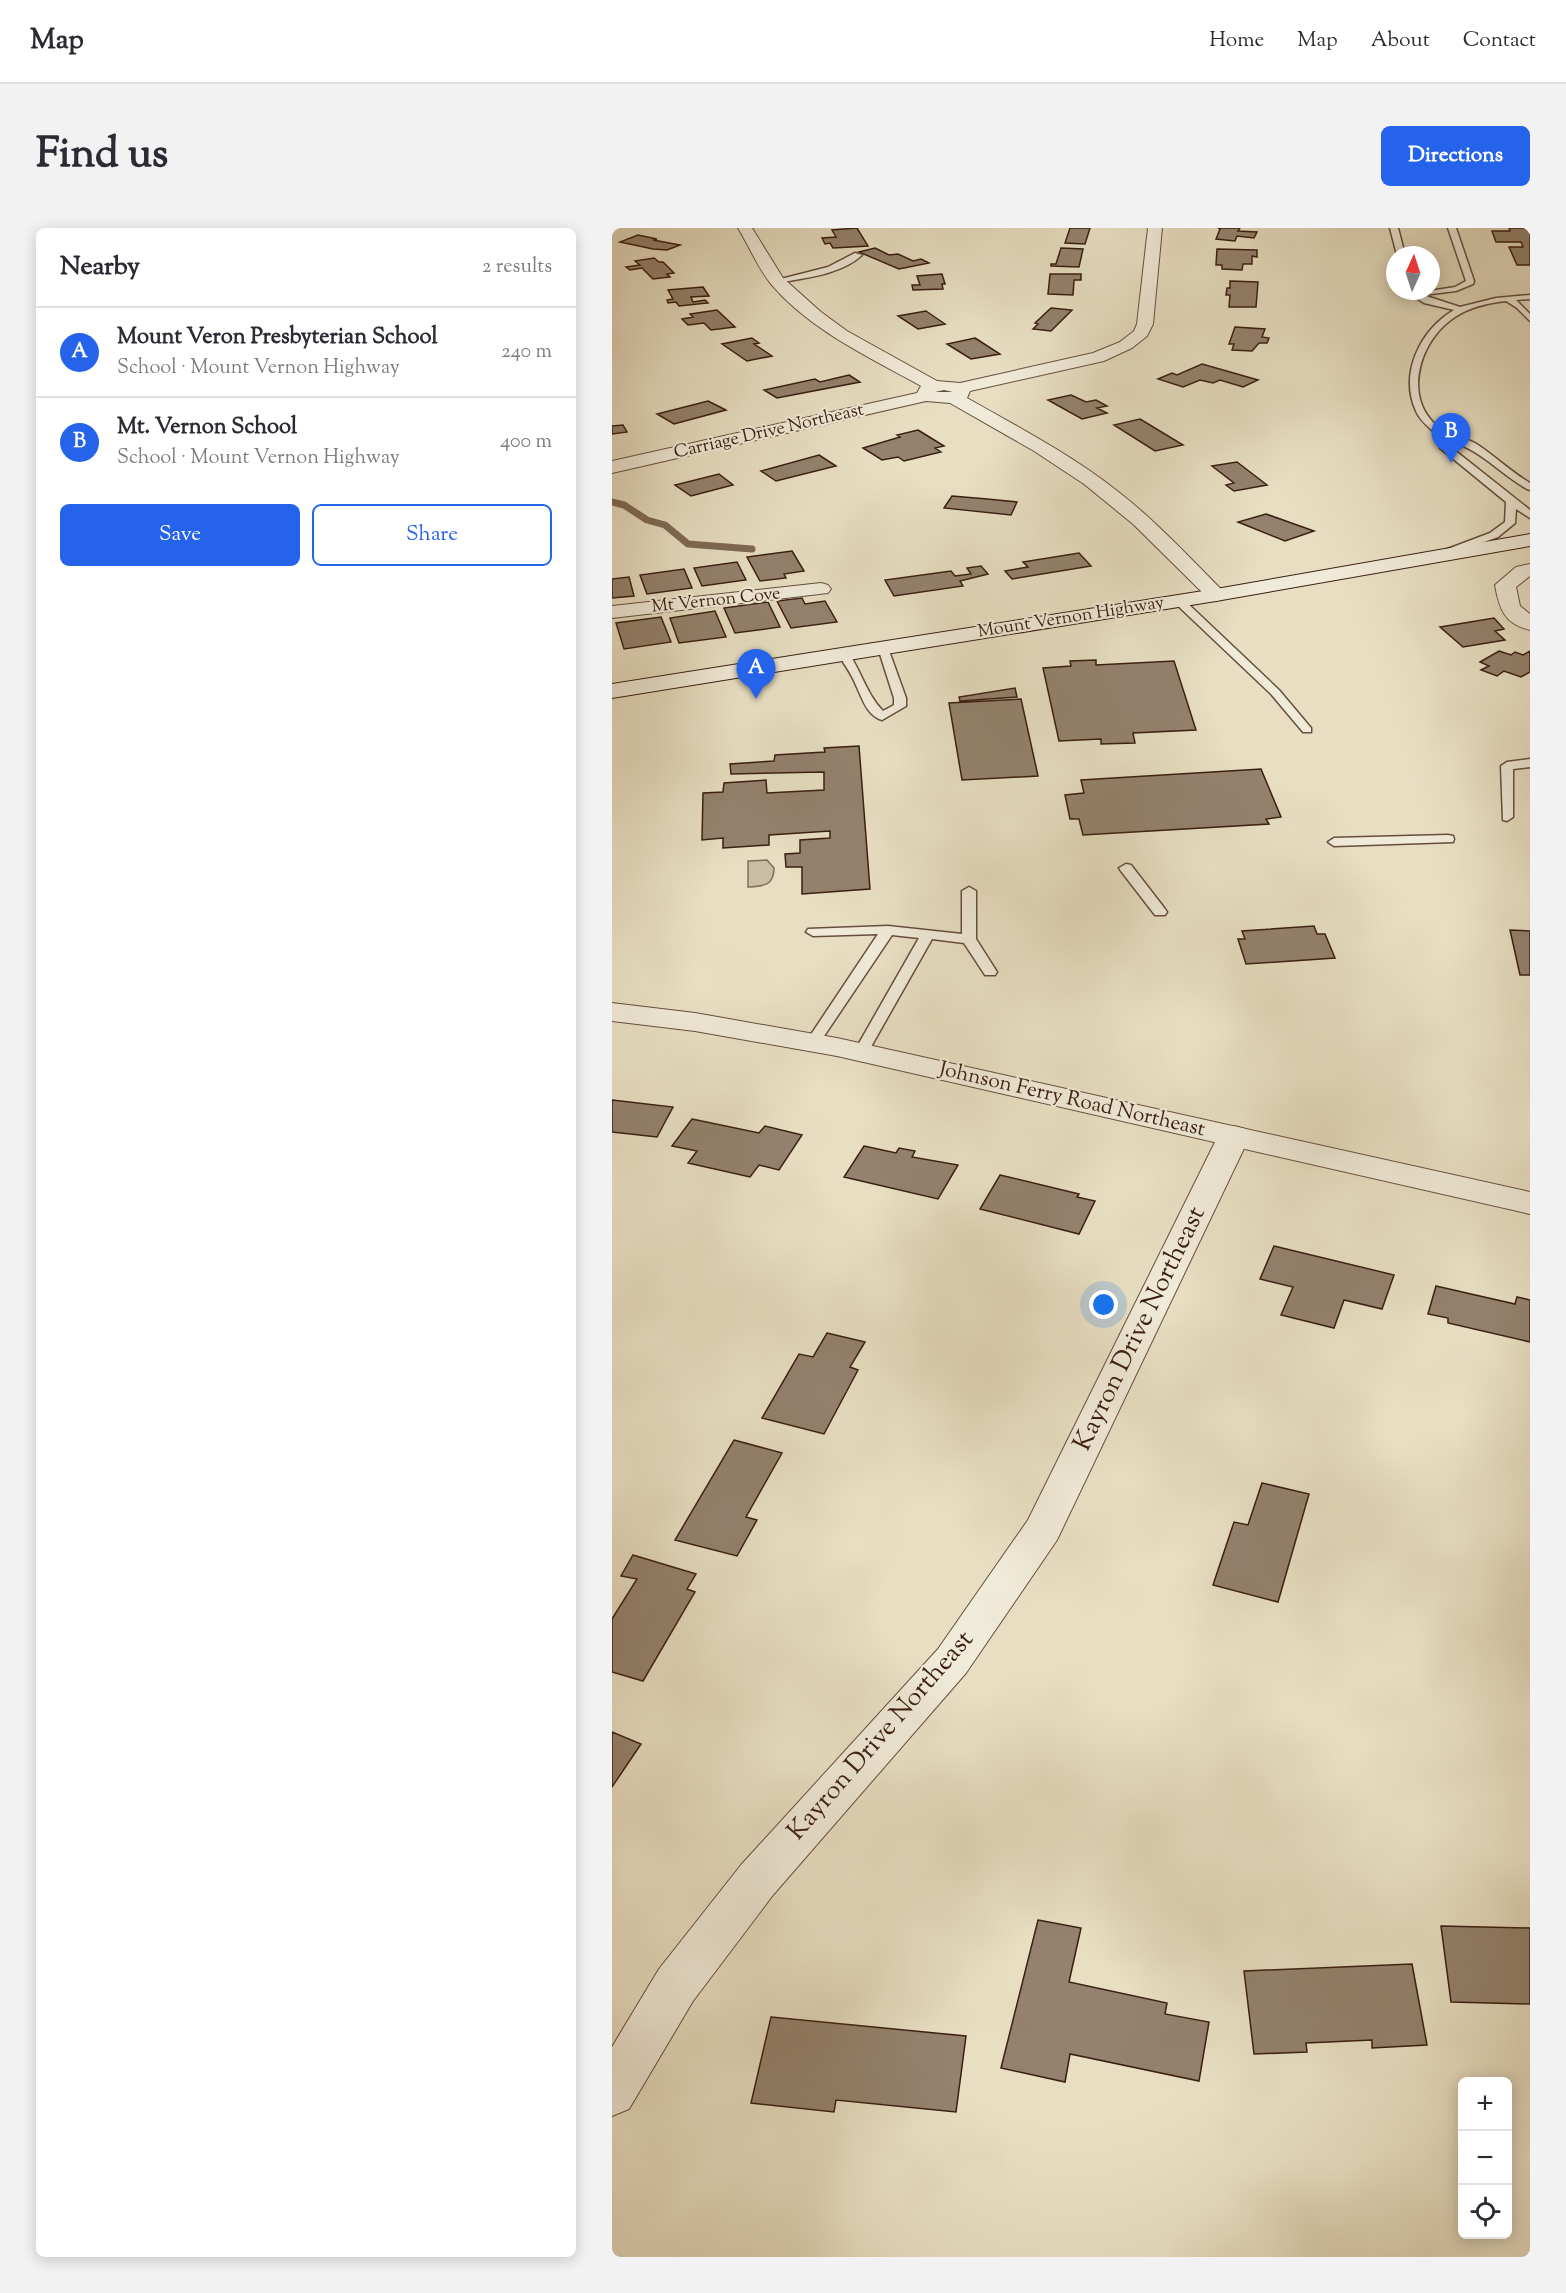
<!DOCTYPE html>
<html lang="en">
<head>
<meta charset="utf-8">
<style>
  :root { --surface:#fff; --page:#f2f2f3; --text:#2b2b33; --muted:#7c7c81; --line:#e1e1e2; --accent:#2563eb }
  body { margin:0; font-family:"Sorts Mill Goudy",serif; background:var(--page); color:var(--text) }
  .controls { position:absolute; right:18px; bottom:18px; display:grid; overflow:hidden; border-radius:9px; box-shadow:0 3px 15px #0003 }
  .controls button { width:54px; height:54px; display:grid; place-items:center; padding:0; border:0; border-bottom:2px solid var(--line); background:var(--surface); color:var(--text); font:30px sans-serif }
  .compass { position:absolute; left:774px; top:18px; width:54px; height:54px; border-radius:50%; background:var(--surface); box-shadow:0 3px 15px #0003; rotate:3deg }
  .you { position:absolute; left:492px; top:1077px; width:21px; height:21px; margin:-15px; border:4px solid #fff; border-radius:50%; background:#1a73e8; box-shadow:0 0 0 9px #1a73e833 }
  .badge { display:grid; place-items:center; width:39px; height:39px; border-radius:50%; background:var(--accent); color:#fff; font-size:20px; font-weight:700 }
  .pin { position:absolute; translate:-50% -50px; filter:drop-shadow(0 2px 3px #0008) }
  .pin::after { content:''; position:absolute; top:32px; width:21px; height:18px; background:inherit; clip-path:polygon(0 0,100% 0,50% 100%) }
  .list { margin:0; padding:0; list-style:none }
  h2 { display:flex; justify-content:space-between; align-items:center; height:78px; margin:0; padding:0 24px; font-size:26px }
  h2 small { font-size:20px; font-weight:400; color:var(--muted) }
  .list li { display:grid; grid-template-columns:39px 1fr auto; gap:18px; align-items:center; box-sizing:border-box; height:90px; padding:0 24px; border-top:2px solid var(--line) }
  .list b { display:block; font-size:22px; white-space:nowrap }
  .list p { margin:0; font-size:20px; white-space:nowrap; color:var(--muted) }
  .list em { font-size:20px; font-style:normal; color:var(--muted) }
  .actions { display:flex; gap:12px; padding:18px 24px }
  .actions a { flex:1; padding:14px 0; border:2px solid var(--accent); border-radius:9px; text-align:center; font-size:21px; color:var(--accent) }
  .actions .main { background:var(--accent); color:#fff }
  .icon { flex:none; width:33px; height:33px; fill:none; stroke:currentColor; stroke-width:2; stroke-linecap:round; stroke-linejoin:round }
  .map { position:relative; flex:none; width:918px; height:2029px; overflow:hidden; border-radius:9px }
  header { display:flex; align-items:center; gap:36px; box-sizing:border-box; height:84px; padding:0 30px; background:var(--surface); border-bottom:2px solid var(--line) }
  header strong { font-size:28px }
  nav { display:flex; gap:33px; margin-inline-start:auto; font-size:21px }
  .intro { display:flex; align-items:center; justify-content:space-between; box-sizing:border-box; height:144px; padding:0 36px }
  h1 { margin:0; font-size:42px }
  .button { padding:15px 27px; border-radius:9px; background:var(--accent); color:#fff; font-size:21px; font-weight:700 }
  main { display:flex; gap:36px; padding:0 36px }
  aside { flex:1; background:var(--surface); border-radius:9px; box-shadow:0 3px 15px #0003 }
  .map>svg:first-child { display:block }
  .green { fill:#cabea5; stroke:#826e5b; stroke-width:1.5 }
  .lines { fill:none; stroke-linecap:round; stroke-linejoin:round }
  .stream { stroke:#7f6a57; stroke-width:7 }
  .building { fill:#94826e; stroke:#3a1e11; stroke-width:1.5 }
  .service-casing { stroke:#664e3e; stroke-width:3 }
  .minor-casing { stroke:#664e3e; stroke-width:2 }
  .tertiary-casing { stroke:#664e3e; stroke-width:2 }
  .secondary-casing { stroke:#3a1e11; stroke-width:2 }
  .service { fill:#f0ead8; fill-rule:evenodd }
  .minor { fill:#f0ead8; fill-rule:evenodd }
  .tertiary { fill:#f0ead8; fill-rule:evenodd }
  .secondary { fill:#f0ead8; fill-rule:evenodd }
  .labels { text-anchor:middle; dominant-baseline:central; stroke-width:4.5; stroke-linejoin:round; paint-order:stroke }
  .far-street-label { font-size:18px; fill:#3a1e11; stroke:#f0ead8 }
  .street-label { font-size:21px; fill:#3a1e11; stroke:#f0ead8 }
  .near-street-label { font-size:26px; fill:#3a1e11; stroke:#f0ead8 }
</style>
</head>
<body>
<header>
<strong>Map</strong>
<nav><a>Home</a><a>Map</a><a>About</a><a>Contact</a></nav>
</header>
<div class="intro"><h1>Find us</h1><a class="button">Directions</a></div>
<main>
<aside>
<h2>Nearby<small>2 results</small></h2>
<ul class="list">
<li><span class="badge">A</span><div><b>Mount Veron Presbyterian School</b><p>School · Mount Vernon Highway</p></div><em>240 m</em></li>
<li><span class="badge">B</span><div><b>Mt. Vernon School</b><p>School · Mount Vernon Highway</p></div><em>400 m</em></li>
</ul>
<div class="actions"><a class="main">Save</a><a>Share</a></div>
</aside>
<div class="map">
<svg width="918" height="2029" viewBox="0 0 918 2029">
  <rect width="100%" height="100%" fill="#e8dfc3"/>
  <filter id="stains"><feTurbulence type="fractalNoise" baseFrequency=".00333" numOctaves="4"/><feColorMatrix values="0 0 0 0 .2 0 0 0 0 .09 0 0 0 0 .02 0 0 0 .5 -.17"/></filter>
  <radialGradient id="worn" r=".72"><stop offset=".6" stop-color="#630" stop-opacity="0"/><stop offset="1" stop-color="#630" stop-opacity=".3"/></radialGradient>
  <path class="green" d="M155,632L162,640C162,658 151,658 136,659V633Z"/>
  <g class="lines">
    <path class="stream" d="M0,274L12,277L35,292L53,297L76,316L140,321"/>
  </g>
  <path class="building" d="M245,0L256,18L221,20L218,15L213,16L210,10L224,9L220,2Z
    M458,0H478L473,16L453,15Z
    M606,0H628L626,3L645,4L642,10L625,8L623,13L604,11L608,1Z
    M897,0H918V37H905L897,19H911L909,14H884L880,3H898Z
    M26,7L45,11L41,12L68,17L55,22L41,21L8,14Z
    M263,20L277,27L286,26L301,33L309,31L317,35L287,41L247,24Z
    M449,20L471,21L467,39L439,38V36H444Z
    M605,21L645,22V29L640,28V36H631L630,42L610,41V37H604Z
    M42,30L47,34H51L62,45L55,46L58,49L41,51L30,40L18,42L14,39L28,37L23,33Z
    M330,46L333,56H330L331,61L301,62L300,57H308L305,48Z
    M438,46H469V52H462L461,67L436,66Z
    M618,53L646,54L644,79H617L618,67H614L615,60H618Z
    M91,59L97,68L79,69L81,74L93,72L96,75L67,78L64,74L56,75L55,72L61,71L56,62Z
    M439,80L460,82L439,103L421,101L426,96L423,95Z
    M105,82L123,99L99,102L92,95L76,97L70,91L81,89L78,86Z
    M314,83L333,96L306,101L286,88Z
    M623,99L653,101L650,109L657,110L655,115H647L640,123L620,122L622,116H617Z
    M140,110L147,115L142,116L160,128L135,133L110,116Z
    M363,110L388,126L359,131L335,116Z
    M590,136L646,152L631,159L608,152L601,155L588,152L571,159L546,151L560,145L565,147Z
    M237,147L248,154L165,170L152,162L203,151L208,154Z
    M459,167L474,174L484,172L495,178L485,180L495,185L470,191L436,172Z
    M96,173L114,182L62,196L45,186Z
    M528,191L571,217L543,223L502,197Z
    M11,197L15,204L0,206V198Z
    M306,202L332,218L323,220L329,224L292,233L286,229L270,232L251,220L288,209L285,207Z
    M207,227L224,238L164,253L149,243Z
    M625,234L655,257L622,263L614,257L622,255L600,238Z
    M107,246L121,257L79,268L63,257Z
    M340,268L375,271L405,274L399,287L332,280Z
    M654,286L702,303L673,313L626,294Z
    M180,323L192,343L172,346L174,350L148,353L135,329Z
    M467,325L479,338L400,351L393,343L416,339L411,334Z
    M125,334L134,352L90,358L82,340Z
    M369,338L376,346L348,353L351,358L282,368L273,352L339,343L343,348L359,346L355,340Z
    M72,341L80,360L35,366L28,347Z
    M17,349L22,368L0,370V351Z
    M190,370L193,376L213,373L225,394L179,400L165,373Z
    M156,374L168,399L123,405L112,380Z
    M103,383L114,409L67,415L58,390Z
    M49,389L59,414L12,421L4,395Z
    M882,390L892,401L883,403L893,412L851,419L828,399Z
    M887,423L899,427L903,424L911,427L918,423V444L909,449L892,443L885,448L869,442L877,438L868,434Z
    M484,432V437L562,433L584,502L521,505L523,515L489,516V511L447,513L431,440L459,438L458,433Z
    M403,460L405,469L348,473L347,469Z
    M409,471L426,548L350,552L337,475Z
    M247,518L258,661L190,666V639H174L173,626L188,625V612L218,610V603L157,607V617L111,620V610L90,612L91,565L111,564L112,555L154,552L155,565L212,562V544L119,546L118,536L162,533L163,527L213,524L212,520Z
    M649,541L669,589L654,591L657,596L471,607L467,591H458L453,567L472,565L469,552Z
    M702,698L705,706H713L723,730L634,736L626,711H633L630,703Z
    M898,702L918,703V747H908Z
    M0,872L61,879L45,909L0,904Z
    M80,891L147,905L153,898L190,907L167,942L147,937L138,949L76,935L85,923L60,918Z
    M252,918L284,925L287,920L303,923L300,929L346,937L326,971L232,949Z
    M388,947L467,966L465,969L483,973L467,1006L368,981Z
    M662,1018L782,1047L770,1081L732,1072L722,1100L669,1087L681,1059L648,1051Z
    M824,1058L903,1076L905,1069L918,1072V1114L836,1095V1090L816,1086Z
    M215,1105L253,1114L238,1139L246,1142L212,1206L150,1190L187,1126L201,1129Z
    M122,1212L170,1225L134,1289L145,1292L125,1328L63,1312Z
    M650,1255L697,1266L666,1374L601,1357L622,1294L636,1297Z
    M21,1327L84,1346L75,1361L83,1364L31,1453L0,1444V1391L25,1351L9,1348Z
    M0,1504L29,1516L0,1559Z
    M426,1692L469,1700L457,1754L555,1775L553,1786L597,1794L587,1853L458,1826L453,1854L389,1840Z
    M829,1698L918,1700V1776L839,1774Z
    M800,1736L815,1817L760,1820V1812L694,1815L695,1824L642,1826L632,1743Z
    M159,1789L354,1808L344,1884L224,1872L222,1884L139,1875Z"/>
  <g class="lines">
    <defs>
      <path id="service" d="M778,0H786L793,27H785Z
        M836,0H844L862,53L861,56L844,63L811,67L848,79L884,70L918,67V71L904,72L918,86V93L905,80L894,73C876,75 858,79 843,89C811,109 792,161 819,192C834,210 849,206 866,217C884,229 899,244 918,255V262L915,261C887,245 867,220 836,213V217L918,282V290L904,281L903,295L886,309L837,327L833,326V322L878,305L893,294L894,274L828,220C827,216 827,210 825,207C817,199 808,193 804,183C787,146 808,102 842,82L812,75L798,66L843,59L854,53Z
        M243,25L250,27C229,47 192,50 165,55L161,53L216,39Z
        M567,370L571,371L667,462L699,500V504H691L659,466L563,375V371Z
        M271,417L276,420L294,470V478L270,492C254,487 250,469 243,455C239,445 232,436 226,426L228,424H236C249,443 255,467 271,483L282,477V470L266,420Z
        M918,531V539L901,541V589L895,593L891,592L889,538L895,534Z
        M836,607L841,608L842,611L841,614L722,618L716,614L722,610Z
        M514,636L519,637L553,681L555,684L553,687H543L509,643L507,640Z
        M357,659L364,663V711L385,744L383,747H373L352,715L320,711L256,824L249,828L244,827L242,824L307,710L280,707L206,817H196L194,814L266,706L201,708L194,704L196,701L276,698L350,706V663Z"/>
      <path id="minor" d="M126,0H140L171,50L209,84L235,103L325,153L348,155L481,125L508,114L522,103L525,96L536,0H550L541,96L535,108L520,120L492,133L358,163L355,170C406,199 458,226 504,262C543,292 576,328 611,363L615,367L611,371L604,373L597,371L521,296L472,256L422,223L338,175L314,173L0,245V233L305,165L309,158C257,129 198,102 159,56C146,40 137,18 126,0ZM332,162L341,164H323Z
        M918,336V348L904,359L908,378L918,386V402C892,396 887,380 883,357L904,339Z
        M209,355L216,357L219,361L216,365L0,390V378Z
        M622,898L633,901L638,908L445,1312L354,1445L161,1667L81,1773L17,1881L0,1888V1819L47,1741L129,1637L326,1421L416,1292L606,908L611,901Z"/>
      <path id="tertiary" d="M0,775L83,785L225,810L918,964V986L225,828L83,803L0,793Z"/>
      <path id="secondary" d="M918,306V318L604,373L0,470V456L604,361Z"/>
    </defs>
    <use href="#service" class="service-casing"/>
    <use href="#minor" class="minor-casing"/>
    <use href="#tertiary" class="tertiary-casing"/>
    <use href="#secondary" class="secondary-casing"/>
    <use href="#service" class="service"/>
    <use href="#minor" class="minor"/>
    <use href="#tertiary" class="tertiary"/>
    <use href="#secondary" class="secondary"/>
  </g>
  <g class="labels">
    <g class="far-street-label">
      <text transform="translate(157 204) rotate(-13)">Carriage Drive Northeast</text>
      <text transform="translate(104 373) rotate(-6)">Mt Vernon Cove</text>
      <text transform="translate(459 390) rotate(-9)">Mount Vernon Highway</text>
    </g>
    <g class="street-label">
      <text transform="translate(460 872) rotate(13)">Johnson Ferry Road Northeast</text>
    </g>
    <g class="near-street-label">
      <text transform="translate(528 1101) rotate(-64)">Kayron Drive Northeast</text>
      <text transform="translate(269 1508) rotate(-49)">Kayron Drive Northeast</text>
    </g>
  </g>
  <rect width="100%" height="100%" filter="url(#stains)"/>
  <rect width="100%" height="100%" fill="url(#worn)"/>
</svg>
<div class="controls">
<button>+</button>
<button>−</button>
<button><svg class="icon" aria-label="locate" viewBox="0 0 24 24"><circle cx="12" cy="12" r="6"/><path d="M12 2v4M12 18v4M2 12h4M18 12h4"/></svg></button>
</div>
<svg class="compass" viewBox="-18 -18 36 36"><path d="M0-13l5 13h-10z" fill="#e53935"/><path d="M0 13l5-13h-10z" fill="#7c7c81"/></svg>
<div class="you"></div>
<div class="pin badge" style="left:144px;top:471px">A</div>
<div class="pin badge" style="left:839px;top:235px">B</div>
</div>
</main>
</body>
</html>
